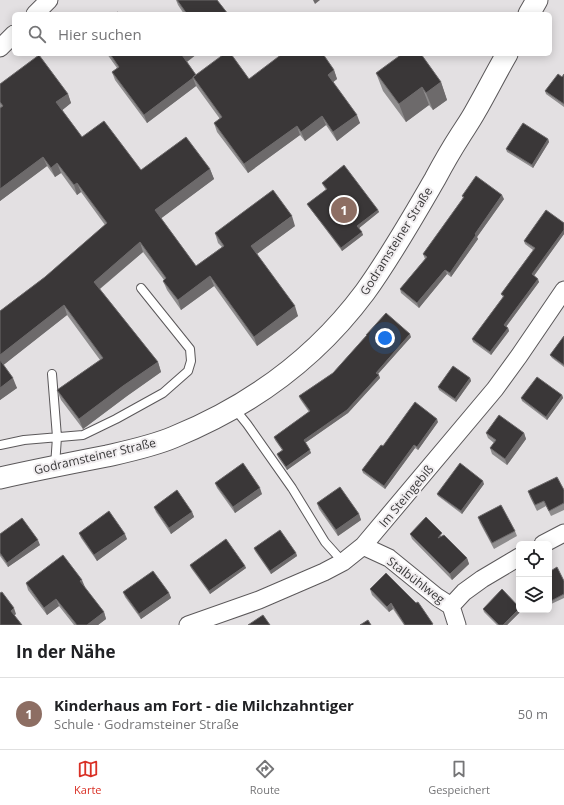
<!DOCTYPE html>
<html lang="de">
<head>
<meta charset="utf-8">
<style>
  :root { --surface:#fff; --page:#f2f2f2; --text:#202124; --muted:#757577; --line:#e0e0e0; --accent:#d93025 }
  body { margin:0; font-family:"Open Sans",sans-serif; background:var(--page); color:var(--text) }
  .controls { position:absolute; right:12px; bottom:12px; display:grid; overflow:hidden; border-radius:6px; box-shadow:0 2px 10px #0003 }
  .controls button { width:36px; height:36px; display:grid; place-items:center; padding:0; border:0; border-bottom:1px solid var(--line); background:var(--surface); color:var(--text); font:20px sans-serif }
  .you { position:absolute; left:385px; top:338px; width:14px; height:14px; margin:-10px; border:3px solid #fff; border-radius:50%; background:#1a73e8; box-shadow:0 0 0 6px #1a73e833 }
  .badge { display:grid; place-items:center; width:26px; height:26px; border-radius:50%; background:var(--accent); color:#fff; font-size:13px; font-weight:700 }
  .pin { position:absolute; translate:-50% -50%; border:2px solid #fff; box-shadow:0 1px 4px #0006 }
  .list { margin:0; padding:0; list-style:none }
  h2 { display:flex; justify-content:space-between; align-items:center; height:52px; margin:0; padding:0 16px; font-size:17px }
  h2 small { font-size:13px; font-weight:400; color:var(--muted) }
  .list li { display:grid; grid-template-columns:26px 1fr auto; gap:12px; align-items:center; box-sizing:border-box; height:72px; padding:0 16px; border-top:1px solid var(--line) }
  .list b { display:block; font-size:15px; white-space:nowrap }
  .list p { margin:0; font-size:13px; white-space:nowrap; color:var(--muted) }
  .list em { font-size:13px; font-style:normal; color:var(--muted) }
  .icon { flex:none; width:22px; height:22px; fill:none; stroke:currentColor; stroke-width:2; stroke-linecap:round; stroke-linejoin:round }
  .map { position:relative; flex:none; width:564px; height:625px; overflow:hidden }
  .search { position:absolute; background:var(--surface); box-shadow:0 2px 10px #0003; left:12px; right:12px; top:12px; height:44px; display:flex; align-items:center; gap:10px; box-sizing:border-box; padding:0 14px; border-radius:6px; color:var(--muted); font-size:15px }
  .sheet { height:124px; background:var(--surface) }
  nav { display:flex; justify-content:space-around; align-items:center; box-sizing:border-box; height:56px; border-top:1px solid var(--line); background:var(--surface); font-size:11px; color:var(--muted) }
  nav a { display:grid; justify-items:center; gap:2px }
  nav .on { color:var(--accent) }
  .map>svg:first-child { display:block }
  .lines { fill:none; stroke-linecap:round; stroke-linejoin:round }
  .service-casing { stroke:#5b585a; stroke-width:10 }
  .minor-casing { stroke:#5b585a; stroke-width:19 }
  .tertiary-casing { stroke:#5b585a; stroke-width:23 }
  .service { stroke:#fff; stroke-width:8 }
  .minor { stroke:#fff; stroke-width:17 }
  .tertiary { stroke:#fff; stroke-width:21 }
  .wall { fill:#8e8c8d }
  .shaded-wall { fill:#6d6a6b }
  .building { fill:#3a3738; stroke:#6d6a6b }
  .labels { text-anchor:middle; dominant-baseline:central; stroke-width:4; stroke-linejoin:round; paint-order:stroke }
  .street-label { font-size:12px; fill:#393839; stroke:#f1eef0 }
</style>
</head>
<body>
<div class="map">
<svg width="564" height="625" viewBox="0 0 564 625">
  <rect width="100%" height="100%" fill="#e3e0e2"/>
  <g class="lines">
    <defs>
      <path id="service" d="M52,374L57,437L55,466
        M234,408L247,424L292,488L325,542L343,562
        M0,445L24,440L83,435L116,419L163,393L188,371L191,361L190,349L141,288"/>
      <path id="minor" d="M35,14L49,0
        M0,48L14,34
        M543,544L564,533
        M363,546L389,558L437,597L451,606L457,625
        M451,606L464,592L482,579L519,557
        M188,625L259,600L324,572L343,562L363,546L495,389L519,356L564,290"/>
      <path id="tertiary" d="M529,14L537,0
        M0,478C35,470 71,463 107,456C129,451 153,446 174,437C250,406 316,358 365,292C391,256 413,217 435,179C443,164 451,150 460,136C465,128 470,121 475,112C486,93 496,73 507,54"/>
    </defs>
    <use href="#service" class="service-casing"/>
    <use href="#minor" class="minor-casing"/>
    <use href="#tertiary" class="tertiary-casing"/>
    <use href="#service" class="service"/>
    <use href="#minor" class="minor"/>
    <use href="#tertiary" class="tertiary"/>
  </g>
  <path class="wall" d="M176,0H217L228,14H184L178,5Z
    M107,54H197L187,62L196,75L249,79L334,70L337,79L333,82L360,123L337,141L326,125L305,141L300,135L248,173L217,132L214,123L220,119L196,86L147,123L115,80L112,72L117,68Z
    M409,55L441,82L447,100L433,110L429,105L406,122L383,91L376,73Z
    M564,74V107L546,94L545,91L562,77Z
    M0,84L68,94L71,103L62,110L82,137L141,170L210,169L214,179L161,218L196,266L222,247L218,243L215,233L295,226L257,254L298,316L257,346L214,286L181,310L167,290L163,281L164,280L143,252L100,289L158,362L161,372L127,396L83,429L61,400L57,390L100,360L67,315L3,365L17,388L0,400V311L45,277L105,225L81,192L77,195L61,173L55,177L47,166L0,201V108H1L0,107Z
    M548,139L549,142L533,168L507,152L506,149Z
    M322,183L378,210L379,212L359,228L363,235L342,251L309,207L307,204L326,190L323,185Z
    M462,196L504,199L477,237L478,239L451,277L447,274L419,308L401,293L400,289L425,259L423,254L463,198Z
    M564,223V234L534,276L539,282L506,327L508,328L509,331L491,355L473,342L472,339L503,297L501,294L533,250L525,244L524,241Z
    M366,335L411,337L378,374L380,378L348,413L305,443L311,453L287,470L278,457L277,454L282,450L275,440L274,437L309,412L300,399L299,396L333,373L366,336Z
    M564,336V367L552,358L550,355Z
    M470,378L471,381L456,402L439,390L438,387Z
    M562,395L563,398L547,420L522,401L521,398Z
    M438,422L418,450L415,448L385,489L363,473L362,470L383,446Z
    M486,433H524L526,439L507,465L492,454L490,448L494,443L488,438Z
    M215,483L262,494L235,513L217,488Z
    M484,484L462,514L438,496L437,494Z
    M564,490V510L551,516L546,506L537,511L530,497L528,491Z
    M317,503L359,514L361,520L338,536L319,509Z
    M154,507L192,512L194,517L171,534L156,512Z
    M478,517L515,531L517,536L494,549L480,523Z
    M79,533L127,539L97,561L81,538Z
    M0,534L40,545L8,567L0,556Z
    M410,534L443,536L467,558L469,564L452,580L412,539Z
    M254,548L296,553L297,556L271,574L255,551Z
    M190,565L245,566L246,568L210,594L191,568Z
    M549,572L564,581V598L549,605Z
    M26,583L85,587H84L104,612L106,619L98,625H74L59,606L47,615L28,590Z
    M370,589L433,625H404L393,609L389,612L372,595Z
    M123,592L169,593L171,598L141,619L125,597Z
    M483,609L521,611L507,625H497L484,612Z"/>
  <path class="shaded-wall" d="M313,0H320L315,4Z
    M184,54H197L185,63L182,55Z
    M334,70L337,79L331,84L328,75Z
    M193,78L196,86L147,123L144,115Z
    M441,82L447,100L433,110L426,93Z
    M422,87L429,105L406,122L399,104Z
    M68,94L71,103L60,112L56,102Z
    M357,115L360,123L337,141L333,132Z
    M322,116L326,125L305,141L301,132Z
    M297,126L300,135L248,173L244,164Z
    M548,139L549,142L533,168L532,165Z
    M43,157L47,166L0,201V189Z
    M57,163L61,173L55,177L51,168Z
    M210,169L214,179L159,220L155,210Z
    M77,183L81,192L77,195L74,185Z
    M502,195L504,199L477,237L478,239L451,277L450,273L475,234Z
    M378,210L379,212L358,229L357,226Z
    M292,216L295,226L254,256L251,246Z
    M564,230V234L533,277L532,274Z
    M362,232L363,235L342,251L341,248Z
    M140,242L143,252L97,291L94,282Z
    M445,270L447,274L419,308L417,303Z
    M210,276L214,286L181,310L178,300Z
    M538,279L539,282L505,328L504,325Z
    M64,305L67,315L1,367L0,364V355Z
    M295,306L298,316L257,346L254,337Z
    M508,328L509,331L491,355L490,352Z
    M410,334L411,337L377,375L376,373Z
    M158,362L161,372L127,396L83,429L79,419L123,386Z
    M379,375L380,378L348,413L305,443L304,440Z
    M13,378L17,388L0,400V388Z
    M470,378L471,381L456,402L455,399Z
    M562,395L563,398L547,420L546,417Z
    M437,419L438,422L418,450L417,447Z
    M524,433L526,439L507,465L505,459Z
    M414,445L415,448L385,489L384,486Z
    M310,450L311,453L287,470L286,467Z
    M483,481L484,484L462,514L461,511Z
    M260,488L262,494L235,513L233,507Z
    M192,512L194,517L171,534L169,528Z
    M359,514L361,520L338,536L336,530Z
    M125,534L127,539L97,561L94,555Z
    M38,540L40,545L8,567L7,563Z
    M296,553L297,556L271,574L270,571Z
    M467,558L469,564L452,580L450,574Z
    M245,566L246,568L210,594L209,591Z
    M82,580L85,587L82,588L80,581Z
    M169,593L171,598L141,619L139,614Z
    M56,599L59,606L47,615L44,608Z
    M391,603L393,609L389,612L387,607Z
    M14,608L16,614L13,617L11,611Z
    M519,609V610H521V611L507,625H503Z
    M104,612L106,619L98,625H87Z"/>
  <path class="building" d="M177,0H217L228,14H187Z
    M118,12L120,14H114Z
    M110,54H184L182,55L196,75L193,77V78L144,115L112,72L119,67Z
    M224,54H231L249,79L282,54H323L334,70L328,75L357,115L333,132L322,116L301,132L297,126L244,164L214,123L222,117L193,77Z
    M402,54H408L409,55L410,54H421L441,82L426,93L422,87L399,104L376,73Z
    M39,55L68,94L56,102L82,137L104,121L141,170L186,137L210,169L155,210L196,266L224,246L215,233L273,190L292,216L251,246L295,306L254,337L210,276L178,300L163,281L166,278L140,242L94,282L158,362L123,386L79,419L57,390L103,358L64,305L0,355V311L45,277L107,223L77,183L74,185L57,163L51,168L43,157L0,189V108L3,106L0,102V84Z
    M558,74L562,77L564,74V104L545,91Z
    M523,123L548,139L532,165L506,149Z
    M344,165L378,210L357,226L362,232L341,248L307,204L327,189L322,183Z
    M476,176L502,195L475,234L476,235L450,273L445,270L417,303L400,289L427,257L423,254L464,197L462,196Z
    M546,210L564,223V230L532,274L538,279L504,325L508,328L490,352L472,339L504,296L501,294L535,248L524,241Z
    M386,313L410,334L376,373L379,375L347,410L304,440L310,450L286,467L277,454L283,450L274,437L310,411L299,396L333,373L367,335H366Z
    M564,336V365L550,355Z
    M0,360L13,378L0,388Z
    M453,366L470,378L455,399L438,387Z
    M537,377L562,395L546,417L521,398Z
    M415,402L437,419L417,447L414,445L384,486L362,470L381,445L383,446Z
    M499,415L524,433L505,459L490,448L496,440L486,433Z
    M243,463L260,488L233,507L215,483Z
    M460,463L483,481L461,511L437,494Z
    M557,477L564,490V503L549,511L544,501L535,505L528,491Z
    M340,487L359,514L336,530L317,503Z
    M177,490L192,512L169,528L154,507Z
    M501,505L515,531L492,543L478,517Z
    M109,511L125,534L94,555L79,533Z
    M426,517L442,533L438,538L444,535L467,558L450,574L410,534Z
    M22,518L38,540L7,563L0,553V534Z
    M280,530L296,553L270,571L254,548Z
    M226,539L245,566L209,591L190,565Z
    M63,555L82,580L80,581L104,612L87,625H77L56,599L44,608L26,583Z
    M557,567L564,581V594L549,602V572Z
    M153,571L169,593L139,614L123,592Z
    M386,573L416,603L418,602L433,624L431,625H405L391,603L387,607L370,589Z
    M502,589L519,607V609L503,625H499L483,609Z
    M2,592L14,608L11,611L22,625H0V593Z
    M263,615L270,625H248Z
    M368,620L371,625H360Z"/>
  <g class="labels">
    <g class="street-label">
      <text transform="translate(396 241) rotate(-58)">Godramsteiner Straße</text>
      <text transform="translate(95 456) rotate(-13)">Godramsteiner Straße</text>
      <text transform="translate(406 496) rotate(-50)">Im Steingebiß</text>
      <text transform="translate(416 580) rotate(37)">Stalbühlweg</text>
    </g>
  </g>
</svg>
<div class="controls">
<button><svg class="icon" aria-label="locate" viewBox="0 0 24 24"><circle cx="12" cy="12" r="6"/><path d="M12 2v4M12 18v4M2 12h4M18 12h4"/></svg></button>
<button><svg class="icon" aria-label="layers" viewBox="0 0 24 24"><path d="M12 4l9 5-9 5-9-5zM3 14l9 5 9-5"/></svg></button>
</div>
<div class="you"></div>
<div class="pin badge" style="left:344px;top:210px;background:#8d6e63">1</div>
<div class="search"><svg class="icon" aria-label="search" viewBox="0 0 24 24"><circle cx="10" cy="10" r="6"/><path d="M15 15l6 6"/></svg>Hier suchen</div>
</div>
<section class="sheet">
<h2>In der Nähe<small></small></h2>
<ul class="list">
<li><span class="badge" style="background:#8d6e63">1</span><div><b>Kinderhaus am Fort - die Milchzahntiger</b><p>Schule · Godramsteiner Straße</p></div><em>50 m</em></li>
</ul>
</section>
<nav>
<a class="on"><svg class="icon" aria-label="map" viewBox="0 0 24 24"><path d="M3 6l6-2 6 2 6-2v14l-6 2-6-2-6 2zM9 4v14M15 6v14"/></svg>Karte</a>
<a><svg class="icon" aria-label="directions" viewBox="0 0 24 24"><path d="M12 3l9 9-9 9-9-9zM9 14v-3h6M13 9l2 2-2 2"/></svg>Route</a>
<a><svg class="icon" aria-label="saved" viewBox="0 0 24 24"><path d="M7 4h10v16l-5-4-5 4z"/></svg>Gespeichert</a>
</nav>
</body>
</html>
